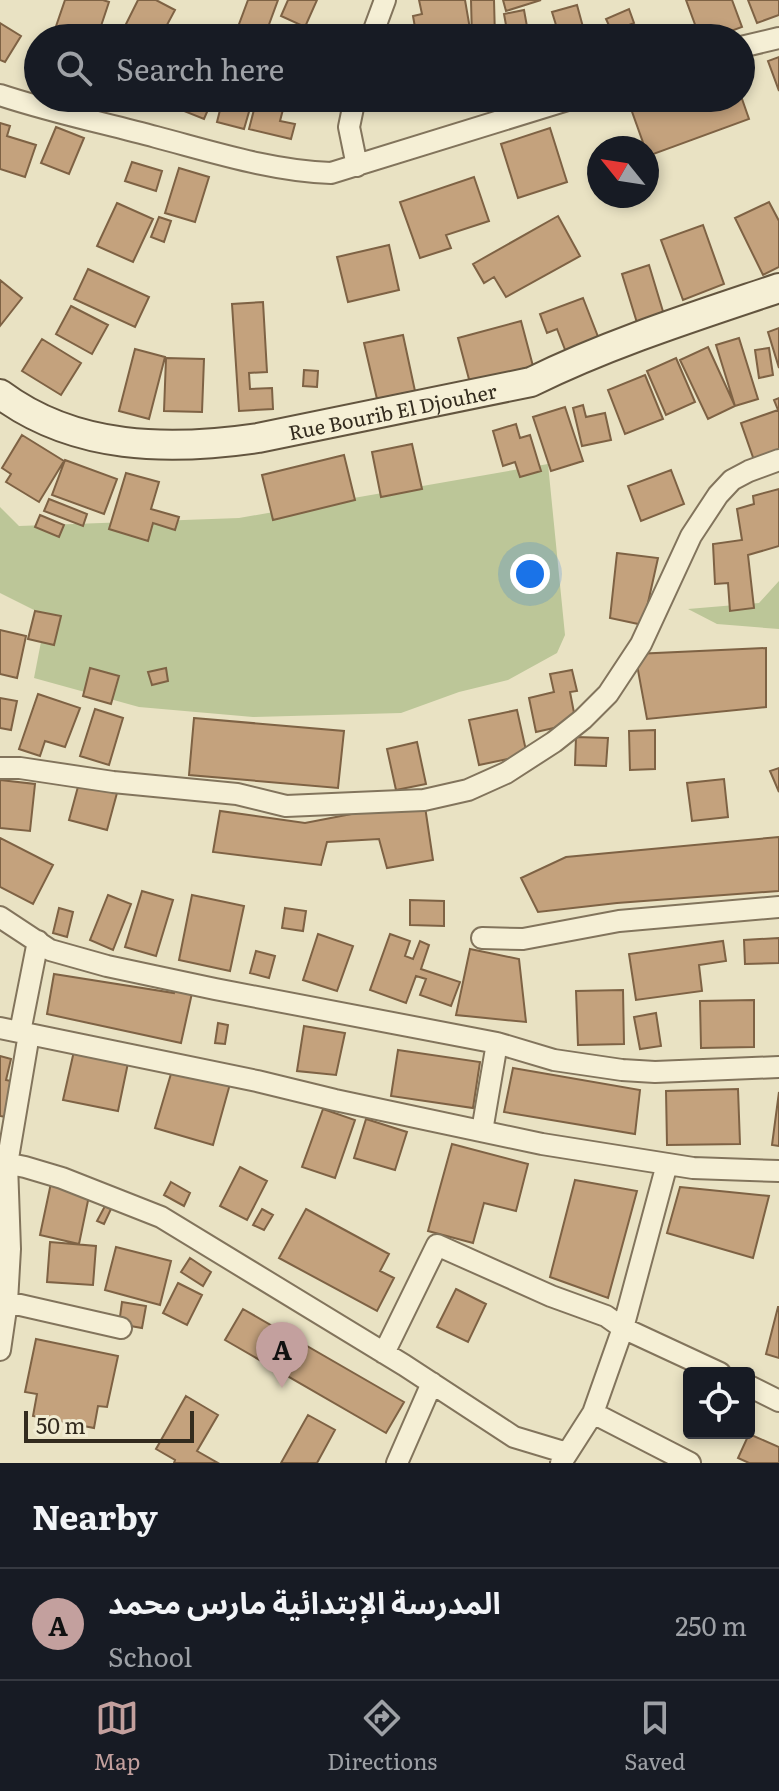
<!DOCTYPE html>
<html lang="en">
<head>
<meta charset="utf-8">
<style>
  :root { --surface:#171b24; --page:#20242c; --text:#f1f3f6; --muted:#9ea1a6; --line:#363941; --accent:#c3a09e }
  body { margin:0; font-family:Literata,"Noto Sans Arabic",serif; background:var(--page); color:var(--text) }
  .controls { position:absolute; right:24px; bottom:24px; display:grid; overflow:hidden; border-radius:8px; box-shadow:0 4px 12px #0003 }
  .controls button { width:72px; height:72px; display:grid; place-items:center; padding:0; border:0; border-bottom:2px solid var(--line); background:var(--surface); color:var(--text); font:40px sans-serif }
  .compass { position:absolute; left:587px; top:136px; width:72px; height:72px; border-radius:50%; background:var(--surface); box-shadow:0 4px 12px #0003; rotate:300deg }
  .scale { position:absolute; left:24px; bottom:20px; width:170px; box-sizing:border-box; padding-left:8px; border:4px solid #332b1e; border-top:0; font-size:22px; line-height:28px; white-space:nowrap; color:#332b1e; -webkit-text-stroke:6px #f1ecd2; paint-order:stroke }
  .you { position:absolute; left:530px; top:574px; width:28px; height:28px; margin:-20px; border:6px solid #fff; border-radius:50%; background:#1a73e8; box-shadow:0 0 0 12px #1a73e833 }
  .badge { display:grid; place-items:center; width:52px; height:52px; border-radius:50%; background:var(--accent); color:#111; font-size:26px; font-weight:700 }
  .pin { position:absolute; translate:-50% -66px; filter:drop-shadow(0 2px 4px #0008) }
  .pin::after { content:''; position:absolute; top:42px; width:28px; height:24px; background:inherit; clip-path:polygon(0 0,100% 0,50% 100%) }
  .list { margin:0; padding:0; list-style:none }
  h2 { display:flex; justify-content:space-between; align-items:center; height:104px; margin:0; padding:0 32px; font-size:34px }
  h2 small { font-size:26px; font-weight:400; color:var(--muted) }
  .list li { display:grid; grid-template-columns:52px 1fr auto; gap:24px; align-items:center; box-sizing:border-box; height:112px; padding:0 32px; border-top:2px solid var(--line) }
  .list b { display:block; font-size:30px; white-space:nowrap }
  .list p { margin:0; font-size:26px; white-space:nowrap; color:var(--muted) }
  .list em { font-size:26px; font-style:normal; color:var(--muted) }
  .icon { flex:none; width:44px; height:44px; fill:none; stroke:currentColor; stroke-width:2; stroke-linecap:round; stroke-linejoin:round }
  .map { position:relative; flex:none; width:779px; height:1463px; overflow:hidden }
  .search { position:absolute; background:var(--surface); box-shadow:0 4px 12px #0003; left:24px; right:24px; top:24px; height:88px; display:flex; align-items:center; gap:20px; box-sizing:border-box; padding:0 28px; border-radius:44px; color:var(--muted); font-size:30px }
  .sheet { height:216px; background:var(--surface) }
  nav { display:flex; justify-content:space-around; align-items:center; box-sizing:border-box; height:112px; border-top:2px solid var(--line); background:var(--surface); font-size:22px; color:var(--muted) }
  nav a { display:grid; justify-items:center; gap:4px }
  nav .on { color:var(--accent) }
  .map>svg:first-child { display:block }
  .green { fill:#bcc698 }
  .building { fill:#c4a27d; stroke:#7e6244; stroke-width:2 }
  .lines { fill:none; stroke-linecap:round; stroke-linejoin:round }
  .minor-casing { stroke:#82745c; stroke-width:24 }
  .secondary-casing { stroke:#63553f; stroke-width:32 }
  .minor { stroke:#f5efd5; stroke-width:20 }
  .secondary { stroke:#f5efd5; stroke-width:28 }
  .labels { text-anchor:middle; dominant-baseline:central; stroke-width:6; stroke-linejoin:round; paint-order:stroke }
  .street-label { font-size:20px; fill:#332b1e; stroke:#f1ecd2 }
</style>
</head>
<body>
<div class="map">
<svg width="779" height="1463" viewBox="0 0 779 1463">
  <rect width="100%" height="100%" fill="#e9e2c3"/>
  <path class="green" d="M548,464L565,635L557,653L508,680L459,692L401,713L253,717L139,707L34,678L46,616L0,593V507L19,526L239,518Z
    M779,581V629L717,624L688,609L759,603Z"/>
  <path class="building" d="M65,0H103L109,2L97,38H52Z
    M138,0H156L175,10L160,38H143L124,28Z
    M248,0H278L264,38H243L235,35Z
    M288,0H317L305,27L281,16Z
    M419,0H465L470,29L464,30L466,38H402L401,35L416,33L413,16L422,14Z
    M471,0H494L495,38H472Z
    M503,0H541L506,11Z
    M686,0H732L742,27L712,38H700Z
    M748,0H779V15L757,23Z
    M577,5L586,38H560L552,12Z
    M629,9L634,23L612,32L606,19Z
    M524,10L528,32L508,36L504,14Z
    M0,23L21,36L5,62L0,60Z
    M779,57V91L768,61Z
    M741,96L749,119L648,156L647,148H645L630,106L653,98H741Z
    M122,98H143L141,105Z
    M183,98H213L204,119L179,109Z
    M223,98H253L244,129L217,122Z
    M257,98H286L280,121L295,124L291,139L249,129Z
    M0,123L10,126L7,136L36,145L25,177L0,169Z
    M56,127L84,138L69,174L41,163Z
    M550,128L567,182L518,198L501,144Z
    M132,162L162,171L156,191L125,181Z
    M179,168L209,177L195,222L165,213Z
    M474,177L489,221L446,235L451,248L420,258L400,202Z
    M769,202L779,221V267L763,275L735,218Z
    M117,203L153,219L133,262L97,246Z
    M558,216L580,256L506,297L494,277L484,283L473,264Z
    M159,217L171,221L164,242L151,237Z
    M703,225L724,284L683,300L661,240Z
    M389,245L399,290L348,302L337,257Z
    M649,265L665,318L638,326L622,274Z
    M88,269L149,297L135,327L74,299Z
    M0,280L22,298L0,326Z
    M583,298L602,347L569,360L557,329L547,333L540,314Z
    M263,302L267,372L249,373L250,389L272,388L273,409L239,411L232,304Z
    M71,306L108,325L92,354L56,334Z
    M521,321L533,366L470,383L458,338Z
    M779,328V368L768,332Z
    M403,335L415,391L377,399L364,343Z
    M739,338L758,399L735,406L716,345Z
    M42,339L81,363L61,395L22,371Z
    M708,347L735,406L708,419L680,360Z
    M769,348L773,375L759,378L755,350Z
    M135,349L165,357L149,419L119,411Z
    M166,358L204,359L202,412L164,411Z
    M676,358L695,402L666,415L647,371Z
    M304,370L318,371L317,387L303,386Z
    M645,375L663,419L625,434L608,390Z
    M779,398V455L755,463L741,423L778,410L774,400Z
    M583,405L586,417L605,413L611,440L582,446L573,408Z
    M565,407L583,461L551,471L533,417Z
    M516,424L520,438L530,435L541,471L520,477L515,462L503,466L493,431Z
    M22,435L64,461L39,502L6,482L11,474L2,468Z
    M412,444L422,489L381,497L372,452Z
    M344,455L355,500L273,520L262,475Z
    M65,460L117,479L104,514L52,495Z
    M671,470L684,504L641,521L628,486Z
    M126,473L159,482L151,509L179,517L175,530L153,523L148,541L109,529Z
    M779,489V546L748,555L754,608L730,611L728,583L715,584L713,544L742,540L737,509L754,504L753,496Z
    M49,499L87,514L83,526L44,511Z
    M40,515L64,525L59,537L35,527Z
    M617,553L658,558L643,625L610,618Z
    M35,611L61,616L54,645L28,639Z
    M0,630L26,636L17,678L0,674Z
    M766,648V707L647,719L635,654Z
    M90,668L119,676L111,704L83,696Z
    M166,668L168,681L152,685L148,672Z
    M572,670L577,691L570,692L576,723L536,732L529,698L554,692L550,674Z
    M38,694L80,708L65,747L45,741L40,756L19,749Z
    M0,698L17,701L11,730L0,728Z
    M95,709L123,718L109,765L80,756Z
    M517,710L527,755L479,765L469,720Z
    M194,718L344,731L338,788L189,775Z
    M655,730V769L630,770L629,731Z
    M576,737L608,738L606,766L575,765Z
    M417,742L426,784L396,790L387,749Z
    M779,768V792L770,771Z
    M724,779L728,817L692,821L687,783Z
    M0,780L35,784L30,831L0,828Z
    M79,783L117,793L107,830L69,820Z
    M424,800L433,860L387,868L379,839L327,842L321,865L213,852L220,811L305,823Z
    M779,837V891L617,903L538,912L521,878L566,857Z
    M0,838L53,865L33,904L0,887Z
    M142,891L173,900L156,956L125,947Z
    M108,895L131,904L113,950L90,940Z
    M192,895L244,906L230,971L179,960Z
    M410,900L444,901V926L410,925Z
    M59,908L73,912L67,937L53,933Z
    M285,908L306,911L303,931L282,928Z
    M318,934L353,946L337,991L303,980Z
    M390,934L410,941L405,956L413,959L420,941L429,945L421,969L460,982L451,1006L420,995L426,979L416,976L406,1003L370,990Z
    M779,938V963L745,964L744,940Z
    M723,941L726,961L699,965L702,991L636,1000L629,954Z
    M470,949L519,959L526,1022L456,1015Z
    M256,951L275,956L269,978L250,973Z
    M54,974L174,993L175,989L192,993L181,1043L47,1014Z
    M623,990L624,1044L578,1045L576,991Z
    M754,1000V1047L701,1048L700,1001Z
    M656,1013L661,1046L640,1049L634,1017Z
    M218,1023L228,1025L225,1044L215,1043Z
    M304,1026L345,1033L336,1075L297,1071Z
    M398,1050L480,1062L473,1108L391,1096Z
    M74,1051L128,1063L118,1111L63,1100Z
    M0,1056L11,1059L6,1080L20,1083L12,1118L0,1116Z
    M173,1067L230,1084L213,1145L155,1128Z
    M513,1068L640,1090L635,1134L504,1112Z
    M738,1089L740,1144L667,1145L666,1091Z
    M779,1092V1146L772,1145Z
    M323,1109L355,1120L335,1178L302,1167Z
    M366,1119L407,1132L395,1170L354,1158Z
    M452,1144L528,1164L516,1211L484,1203L473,1243L428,1231Z
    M240,1167L267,1181L247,1220L220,1206Z
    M575,1180L637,1191L608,1298L550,1277Z
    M171,1182L190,1193L184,1206L164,1195Z
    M51,1183L90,1191L79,1244L40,1235Z
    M680,1187L769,1196L753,1258L667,1233Z
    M105,1206L111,1209L104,1224L97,1221Z
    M262,1209L273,1215L264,1230L253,1225Z
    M306,1209L389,1254L380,1271L394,1278L377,1311L279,1258Z
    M50,1242L96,1246L93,1285L47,1282Z
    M116,1247L171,1261L160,1305L105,1290Z
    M190,1258L211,1272L203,1286L181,1272Z
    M178,1283L202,1295L187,1325L163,1313Z
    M456,1289L486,1304L468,1342L437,1327Z
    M122,1302L146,1306L142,1328L119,1324Z
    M778,1307H779V1358L766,1354Z
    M243,1309L404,1402L386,1433L225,1340Z
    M36,1339L118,1356L107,1407L98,1406L94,1428L33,1416L37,1394L25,1392Z
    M186,1396L218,1415L197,1451L218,1463H174L175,1460L156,1449Z
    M308,1415L335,1430L317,1463H281Z
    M749,1434L779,1447V1463H749L738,1458Z"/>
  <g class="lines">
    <defs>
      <path id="minor" d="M371,38L385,0
        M741,47L779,38
        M0,95C51,112 104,123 156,137C213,152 272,171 331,173L574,98
        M355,98L349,127L357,166
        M0,768H20L113,782L237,794L286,806L424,800L468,790L506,773L554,742L583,719L608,694L641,644L691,536L718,495L732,480L749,471L779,460
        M0,917L50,950L107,966L215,989L497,1043L554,1060L622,1070L655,1072L779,1067
        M482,938L523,939L619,921L779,907
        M0,1028L257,1081L335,1100L542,1144L693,1168L779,1171
        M20,1032L38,941
        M482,1131L497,1043
        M0,1162L25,1167L62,1178L161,1217L404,1365L514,1437L567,1453
        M0,1302H7L121,1328
        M0,1350L7,1302L10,1249L7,1164L29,1034
        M384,1353L437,1245L551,1296L606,1316L623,1328L720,1373
        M749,1386L779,1401
        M593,1413L690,1463
        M397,1463L432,1383
        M561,1463L593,1413L623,1328L667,1164"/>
      <g id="secondary">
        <path id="s1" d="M0,394C75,450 169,451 258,438L531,382C610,343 696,316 779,288"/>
      </g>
    </defs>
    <use href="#minor" class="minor-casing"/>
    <use href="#secondary" class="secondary-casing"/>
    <use href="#minor" class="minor"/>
    <use href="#secondary" class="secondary"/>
  </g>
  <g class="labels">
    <g class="street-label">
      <text stroke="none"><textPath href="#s1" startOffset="406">Rue Bourib El Djouher</textPath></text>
    </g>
  </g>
</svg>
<div class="controls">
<button><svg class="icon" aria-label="locate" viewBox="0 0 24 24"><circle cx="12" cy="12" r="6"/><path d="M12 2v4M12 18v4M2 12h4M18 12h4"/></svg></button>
</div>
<svg class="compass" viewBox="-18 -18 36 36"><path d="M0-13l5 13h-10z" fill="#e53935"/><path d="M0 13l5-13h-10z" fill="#9ea1a6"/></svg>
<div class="scale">50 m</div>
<div class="you"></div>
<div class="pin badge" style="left:282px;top:1388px">A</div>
<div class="search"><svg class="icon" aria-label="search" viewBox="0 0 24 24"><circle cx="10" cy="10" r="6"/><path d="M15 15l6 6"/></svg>Search here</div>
</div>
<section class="sheet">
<h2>Nearby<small></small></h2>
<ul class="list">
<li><span class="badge">A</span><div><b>المدرسة الإبتدائية مارس محمد</b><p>School</p></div><em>250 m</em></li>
</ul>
</section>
<nav>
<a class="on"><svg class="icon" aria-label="map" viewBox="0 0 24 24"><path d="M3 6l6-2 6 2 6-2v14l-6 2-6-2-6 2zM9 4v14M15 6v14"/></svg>Map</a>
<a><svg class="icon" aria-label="directions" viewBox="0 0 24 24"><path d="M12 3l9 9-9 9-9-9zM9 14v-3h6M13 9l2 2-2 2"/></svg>Directions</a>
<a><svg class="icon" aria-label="saved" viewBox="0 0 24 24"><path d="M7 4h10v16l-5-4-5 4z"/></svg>Saved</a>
</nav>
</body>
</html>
